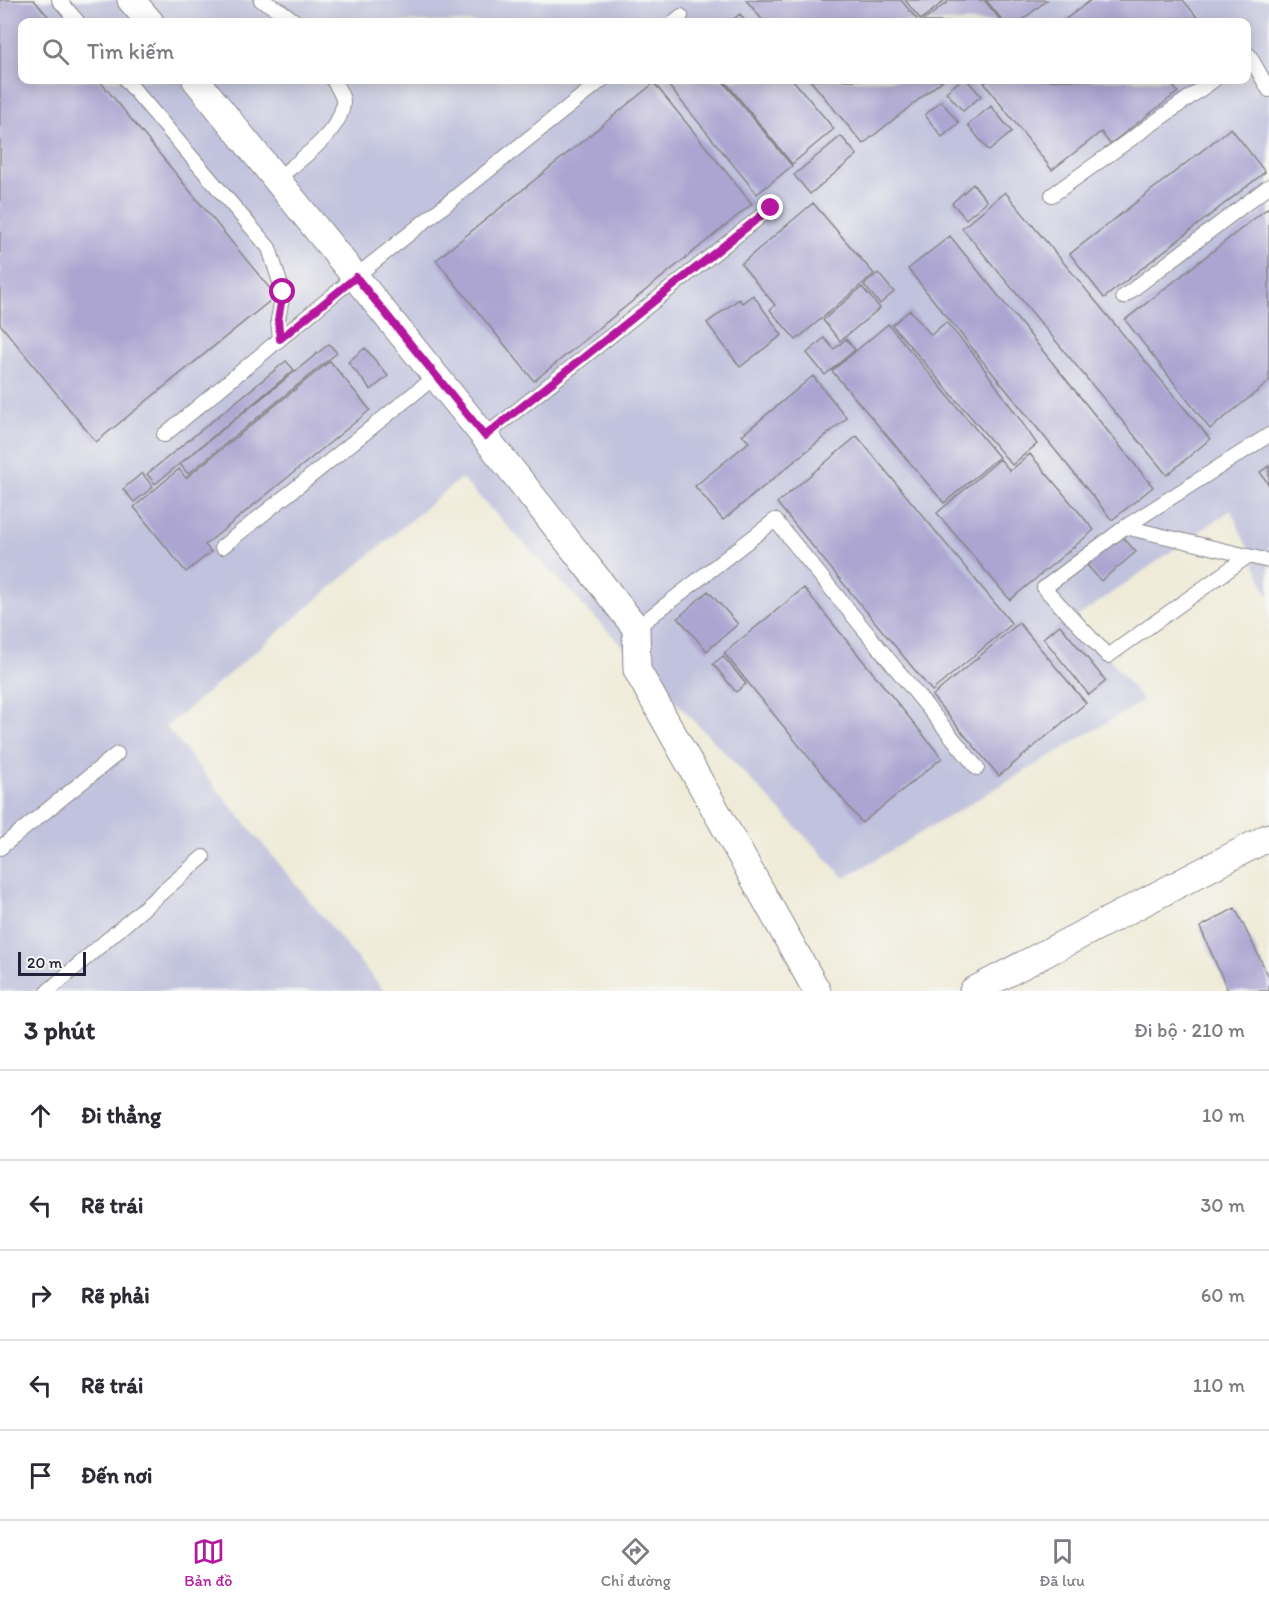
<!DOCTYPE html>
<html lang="vi">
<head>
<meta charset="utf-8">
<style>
  :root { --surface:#fff; --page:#f2f2f3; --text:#2b2b33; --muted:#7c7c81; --line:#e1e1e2; --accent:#b5179e }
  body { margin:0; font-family:Itim,sans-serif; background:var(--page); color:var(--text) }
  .scale { position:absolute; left:18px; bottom:15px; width:68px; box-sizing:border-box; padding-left:6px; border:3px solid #22223b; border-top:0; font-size:16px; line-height:21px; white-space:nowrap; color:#22223b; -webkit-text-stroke:4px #f6f6f2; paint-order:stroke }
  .stop { position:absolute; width:18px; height:18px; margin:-14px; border:4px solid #b5179e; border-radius:50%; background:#fff }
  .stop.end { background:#b5179e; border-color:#fff; box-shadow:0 2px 6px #0008 }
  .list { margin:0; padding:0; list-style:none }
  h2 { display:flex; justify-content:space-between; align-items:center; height:78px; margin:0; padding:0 24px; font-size:26px }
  h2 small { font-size:20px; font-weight:400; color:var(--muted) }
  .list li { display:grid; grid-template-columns:39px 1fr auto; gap:18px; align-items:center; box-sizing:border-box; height:90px; padding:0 24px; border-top:2px solid var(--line) }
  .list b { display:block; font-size:22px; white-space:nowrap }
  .list em { font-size:20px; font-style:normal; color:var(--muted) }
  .icon { flex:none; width:33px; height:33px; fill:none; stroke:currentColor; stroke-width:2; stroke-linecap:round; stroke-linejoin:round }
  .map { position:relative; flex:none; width:1269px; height:991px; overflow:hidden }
  .search { position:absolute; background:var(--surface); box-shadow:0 3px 15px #0003; left:18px; right:18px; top:18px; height:66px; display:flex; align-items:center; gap:15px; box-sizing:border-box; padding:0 21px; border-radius:12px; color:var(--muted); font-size:22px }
  .sheet { height:528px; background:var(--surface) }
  nav { display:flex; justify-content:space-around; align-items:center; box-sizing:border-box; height:84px; border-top:2px solid var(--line); background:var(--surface); font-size:16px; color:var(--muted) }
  nav a { display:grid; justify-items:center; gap:3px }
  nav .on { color:var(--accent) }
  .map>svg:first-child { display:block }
  .industrial { fill:#c1c2dd; fill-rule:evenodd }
  .building { fill:#aca5d1 }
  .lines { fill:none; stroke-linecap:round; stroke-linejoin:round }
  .service-casing { stroke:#88868a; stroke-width:16 }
  .minor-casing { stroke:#88868a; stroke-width:29 }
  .service { stroke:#fff; stroke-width:14 }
  .minor { stroke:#fff; stroke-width:27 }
  .route { stroke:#b5179e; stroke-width:8 }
</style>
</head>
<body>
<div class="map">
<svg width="1269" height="991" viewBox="0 0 1269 991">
  <rect width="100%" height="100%" fill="#f6f6f2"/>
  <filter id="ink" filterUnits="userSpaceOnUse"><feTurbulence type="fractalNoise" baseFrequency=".0167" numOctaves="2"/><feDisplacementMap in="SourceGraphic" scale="12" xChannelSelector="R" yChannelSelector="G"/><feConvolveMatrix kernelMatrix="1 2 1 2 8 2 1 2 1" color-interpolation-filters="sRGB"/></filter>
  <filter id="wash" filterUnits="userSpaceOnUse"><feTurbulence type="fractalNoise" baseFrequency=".008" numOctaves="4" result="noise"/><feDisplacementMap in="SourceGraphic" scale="24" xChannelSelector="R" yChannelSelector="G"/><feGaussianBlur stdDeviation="1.35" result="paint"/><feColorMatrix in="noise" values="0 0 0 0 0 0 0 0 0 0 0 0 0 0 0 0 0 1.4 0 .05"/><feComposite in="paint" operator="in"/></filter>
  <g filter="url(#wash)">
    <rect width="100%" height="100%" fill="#efebd8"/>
    <path class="industrial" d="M0,0H1269V597L1231,510L1077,617L1143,701L845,878L461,478L166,727L384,991H0ZM22,22H1246V80H22Z"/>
    <g id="blocks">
      <path class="building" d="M0,0H34L53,22H22V80H99L276,296L96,442L0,324Z
        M746,0H901L919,22H764Z
        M905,0H945L921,20Z
        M950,0H984L1002,22H922Z
        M986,0H1047L1020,22H1004Z
        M1091,0H1183L1201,22H1062Z
        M740,14L746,22H730Z
        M664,80H722L792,166L757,194Z
        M724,80H793L834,129L792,164Z
        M810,80H943L863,144Z
        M961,80H967L981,96L963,111L946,92Z
        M989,80H1168L1178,92L1110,144L1101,132L1052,170L984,83Z
        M654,83L752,204L534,381L436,260Z
        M941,101L959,123L942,137L925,115Z
        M991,106L1012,132L989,151L968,125Z
        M1231,128L1265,172L1104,298L1070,254Z
        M841,136L857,155L810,194L794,175Z
        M973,184L987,201L966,219L952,203Z
        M1005,192L1210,439L1167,475L962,228Z
        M813,203L874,274L796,340L770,310L775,305L741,264Z
        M1269,207V382L1210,429L1125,320Z
        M950,236L1153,487L1112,520L908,269Z
        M878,273L894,292L880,304L864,285Z
        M862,287L880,308L840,341L823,320Z
        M753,295L782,335L740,367L707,323L739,299L742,303Z
        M910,310L931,335L946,322L976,357L1037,444L1012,465L892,325Z
        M888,324L999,457L944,503L832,371Z
        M824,338L834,349L846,339L855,350L825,375L807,353Z
        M329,344L337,353L188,474L180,464Z
        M365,348L388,376L371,390L348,362Z
        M286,361L294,370L155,484L147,474Z
        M330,361L370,410L205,545L211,552L186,572L134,507L179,469L186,478Z
        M813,376L847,418L723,520L695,486L749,442L742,435Z
        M857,436L1012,624L932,691L777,503Z
        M1030,454L1094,530L1010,600L937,513L1000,459L1010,471Z
        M1269,466V485L1260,472Z
        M142,473L153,487L134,502L123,489Z
        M1122,536L1136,552L1101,581L1087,565Z
        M804,588L942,758L862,823L724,653Z
        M708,591L738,624L707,651L678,618Z
        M1019,623L1086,703L999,776L932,696Z
        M1060,625L1106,681L1089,695L1043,638Z
        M723,656L746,684L736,692L713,664Z
        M1235,908L1269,977V991H1228L1200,927Z"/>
    </g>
  </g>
  <g filter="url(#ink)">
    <use href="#blocks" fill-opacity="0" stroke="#88868a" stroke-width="1.5"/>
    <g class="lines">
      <defs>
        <path id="service" d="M59,0L78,22
          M261,0L281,11L296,22
          M674,22L681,16
          M1246,57L1249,55L1269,90
          M126,80L269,248L283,292L278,320L280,339
          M277,179C296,163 344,130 343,101C343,95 336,85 333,80
          M1052,195L1214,80
          M1123,297L1269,186
          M164,435L355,277L602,80
          M1269,435L1125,527L1269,561
          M485,436L771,208
          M1125,527L1044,588L1108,656L1248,556
          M222,547L436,376
          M636,628L775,520L977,768
          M0,848L117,754
          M48,991L203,857"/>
        <path id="minor" d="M131,0L150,22
          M196,80L514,473L636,628L637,670L817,991
          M973,991L1269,837"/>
      </defs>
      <use href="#service" class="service-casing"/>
      <use href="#minor" class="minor-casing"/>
      <use href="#service" class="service"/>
      <use href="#minor" class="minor"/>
    </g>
  </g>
  <g class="lines" filter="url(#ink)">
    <path class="route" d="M283,292L278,320L280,339L356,277L485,436L771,208"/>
  </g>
</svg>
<div class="scale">20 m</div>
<div class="stop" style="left:283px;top:292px"></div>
<div class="stop end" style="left:771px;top:208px"></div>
<div class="search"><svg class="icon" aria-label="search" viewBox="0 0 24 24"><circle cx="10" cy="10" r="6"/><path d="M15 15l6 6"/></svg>Tìm kiếm</div>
</div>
<section class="sheet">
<h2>3 phút<small>Đi bộ · 210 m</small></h2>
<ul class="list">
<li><svg class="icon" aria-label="ahead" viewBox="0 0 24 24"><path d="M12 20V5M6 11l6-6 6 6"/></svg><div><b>Đi thẳng</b></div><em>10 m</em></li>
<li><svg class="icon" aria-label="left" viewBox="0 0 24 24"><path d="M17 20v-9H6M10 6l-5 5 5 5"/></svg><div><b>Rẽ trái</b></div><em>30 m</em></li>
<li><svg class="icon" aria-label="right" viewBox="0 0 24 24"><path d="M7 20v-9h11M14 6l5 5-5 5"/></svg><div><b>Rẽ phải</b></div><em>60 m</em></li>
<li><svg class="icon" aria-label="left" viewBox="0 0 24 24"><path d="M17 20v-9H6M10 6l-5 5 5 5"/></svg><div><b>Rẽ trái</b></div><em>110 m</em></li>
<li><svg class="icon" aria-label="arrive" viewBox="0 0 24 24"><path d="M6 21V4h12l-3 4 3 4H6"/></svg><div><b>Đến nơi</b></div></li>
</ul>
</section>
<nav>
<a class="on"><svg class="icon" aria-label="map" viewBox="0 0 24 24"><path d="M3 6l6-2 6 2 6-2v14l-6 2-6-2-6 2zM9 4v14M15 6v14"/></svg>Bản đồ</a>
<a><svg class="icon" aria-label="directions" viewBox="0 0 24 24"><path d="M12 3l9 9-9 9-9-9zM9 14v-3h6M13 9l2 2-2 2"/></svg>Chỉ đường</a>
<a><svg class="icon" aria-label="saved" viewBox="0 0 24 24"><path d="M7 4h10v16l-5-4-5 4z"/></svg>Đã lưu</a>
</nav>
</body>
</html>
